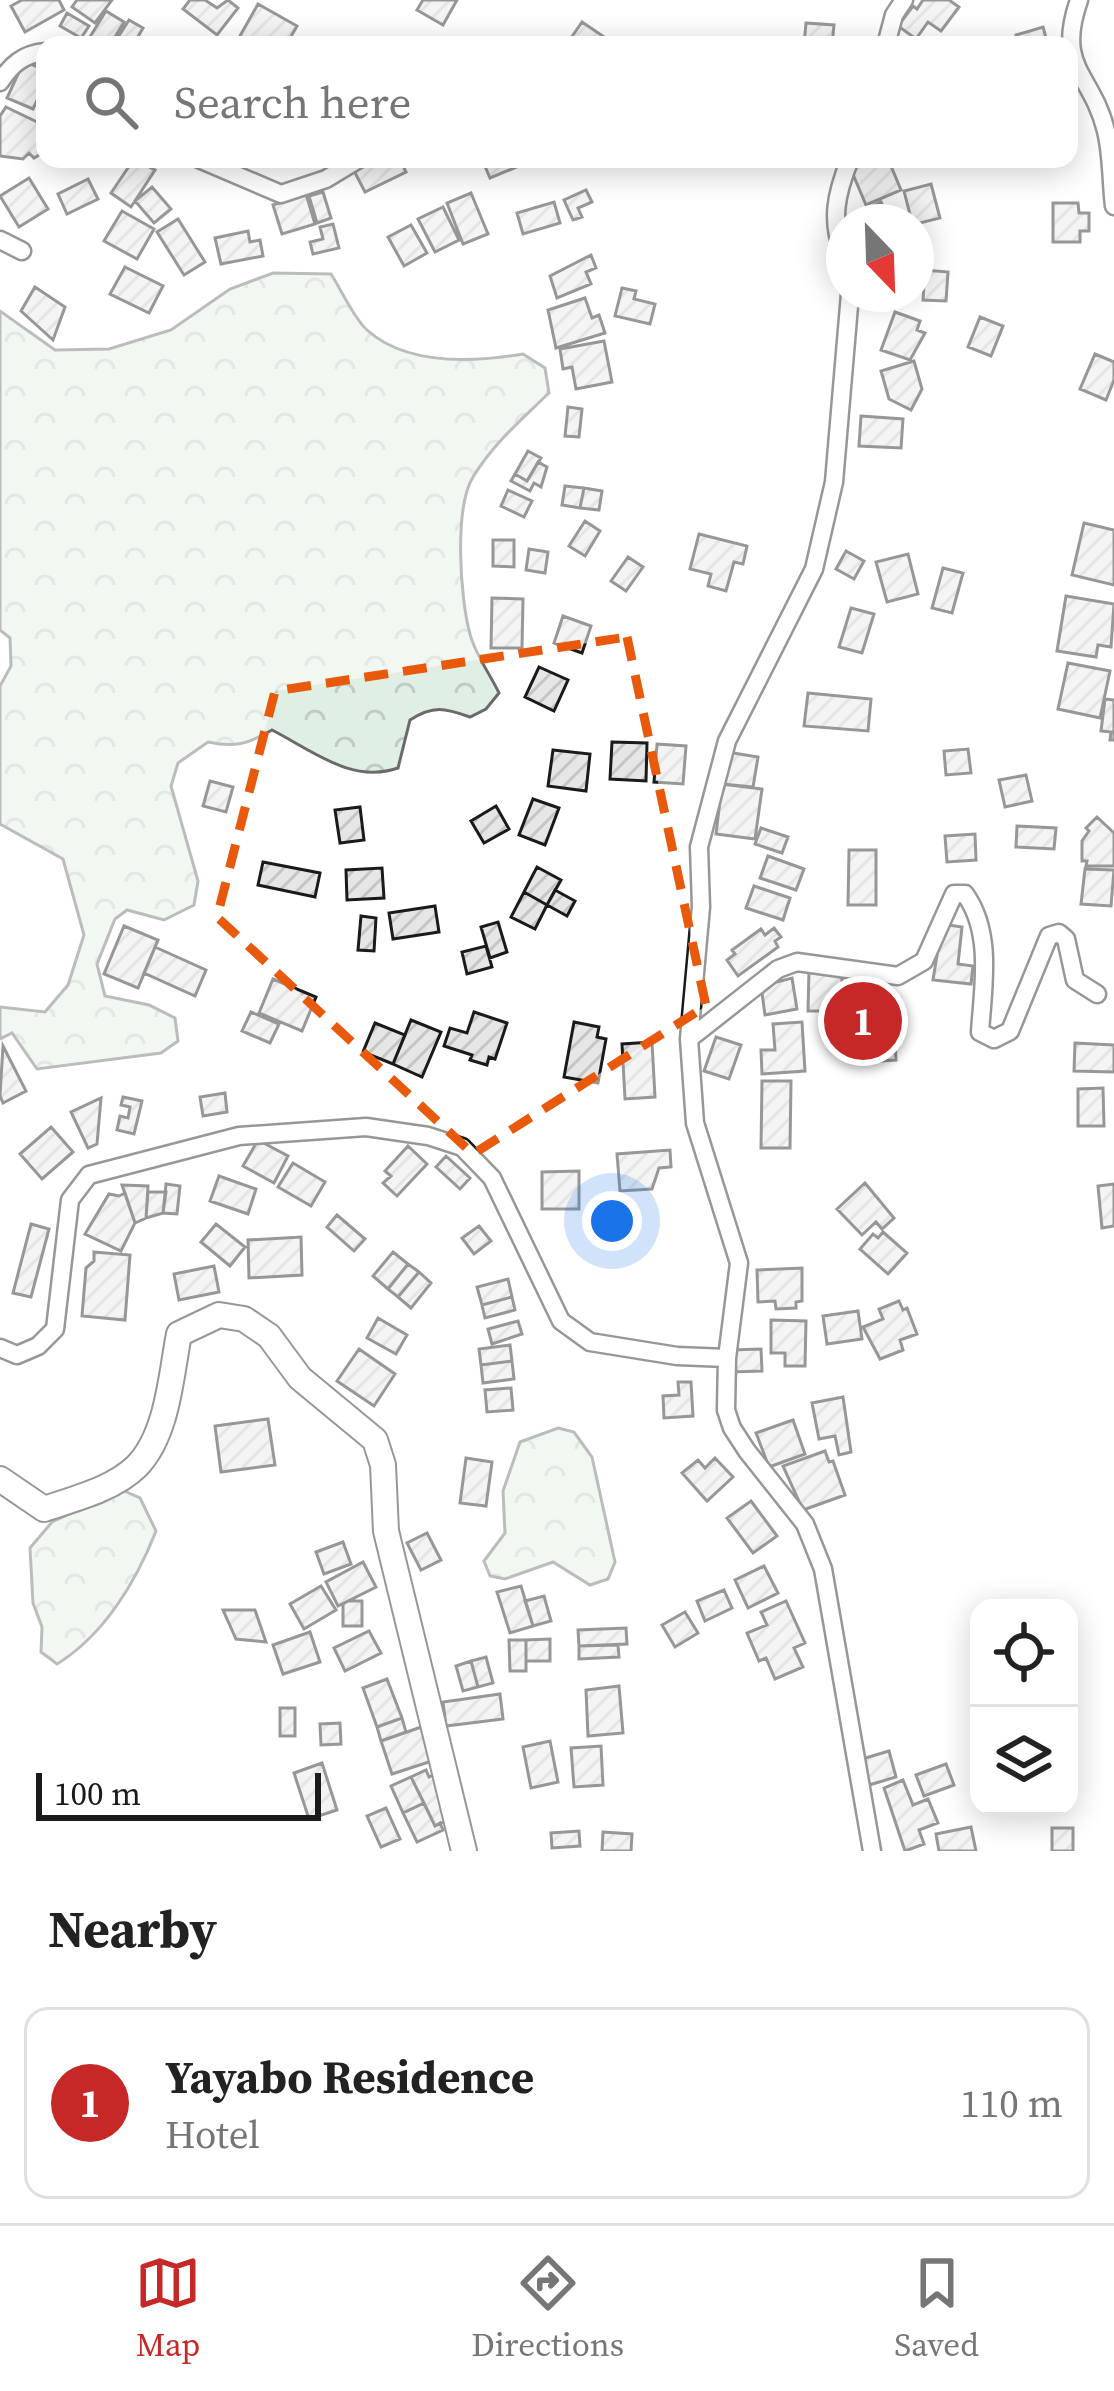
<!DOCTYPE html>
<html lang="en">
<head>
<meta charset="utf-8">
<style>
  :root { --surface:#fff; --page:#f6f6f6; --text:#222; --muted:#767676; --line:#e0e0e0; --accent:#c62828 }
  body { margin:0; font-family:"Source Serif 4",serif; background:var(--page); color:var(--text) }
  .controls { position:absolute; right:36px; bottom:36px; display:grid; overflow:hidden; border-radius:24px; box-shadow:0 6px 30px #0003 }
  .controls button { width:108px; height:108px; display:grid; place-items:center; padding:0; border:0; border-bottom:3px solid var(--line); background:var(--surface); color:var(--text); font:60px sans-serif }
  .compass { position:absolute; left:826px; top:204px; width:108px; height:108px; border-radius:50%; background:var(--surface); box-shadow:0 6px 30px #0003; rotate:157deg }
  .scale { position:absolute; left:36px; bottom:30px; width:285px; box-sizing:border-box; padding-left:12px; border:6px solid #1a1a1a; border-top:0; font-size:33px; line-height:42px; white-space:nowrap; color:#1a1a1a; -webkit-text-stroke:9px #fff; paint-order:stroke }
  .you { position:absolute; left:612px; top:1221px; width:42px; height:42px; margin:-30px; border:9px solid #fff; border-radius:50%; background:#1a73e8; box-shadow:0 0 0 18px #1a73e833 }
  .badge { display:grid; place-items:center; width:78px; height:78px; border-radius:50%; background:var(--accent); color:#fff; font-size:39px; font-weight:700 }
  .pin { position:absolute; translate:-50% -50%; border:6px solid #fff; box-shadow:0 3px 12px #0006 }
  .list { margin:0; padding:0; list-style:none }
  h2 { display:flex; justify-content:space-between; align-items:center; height:156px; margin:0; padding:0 48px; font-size:51px }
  h2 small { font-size:39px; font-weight:400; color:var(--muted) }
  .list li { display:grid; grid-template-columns:78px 1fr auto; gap:36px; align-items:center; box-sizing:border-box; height:192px; margin:0 24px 24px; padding:0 24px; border:3px solid var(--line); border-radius:24px }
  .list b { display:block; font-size:45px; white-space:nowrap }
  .list p { margin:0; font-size:39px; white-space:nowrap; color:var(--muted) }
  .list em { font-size:39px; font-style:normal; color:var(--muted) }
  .icon { flex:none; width:66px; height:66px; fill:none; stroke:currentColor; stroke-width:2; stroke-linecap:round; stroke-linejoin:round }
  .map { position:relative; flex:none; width:1114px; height:1851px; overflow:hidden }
  .search { position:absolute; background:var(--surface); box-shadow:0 6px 30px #0003; left:36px; right:36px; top:36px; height:132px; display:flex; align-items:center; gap:30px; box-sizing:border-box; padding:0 42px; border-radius:24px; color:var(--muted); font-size:45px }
  .sheet { height:372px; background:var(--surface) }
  nav { display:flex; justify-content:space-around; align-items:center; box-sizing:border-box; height:168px; border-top:3px solid var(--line); background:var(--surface); font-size:33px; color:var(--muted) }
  nav a { display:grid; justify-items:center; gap:6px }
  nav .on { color:var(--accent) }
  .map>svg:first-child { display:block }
  .forest { fill:url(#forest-crowns); stroke:#6a6a6a; stroke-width:3 }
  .building { fill:url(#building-hatch); stroke:#1a1a1a; stroke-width:3 }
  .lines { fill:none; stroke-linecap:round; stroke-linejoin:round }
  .street-casing { stroke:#1a1a1a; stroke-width:21 }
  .secondary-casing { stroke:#1a1a1a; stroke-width:28 }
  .street { stroke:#fff; stroke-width:16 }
  .secondary { stroke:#fff; stroke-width:24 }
  .marked { fill:none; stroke:#e8590c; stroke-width:9; stroke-dasharray:24 15; stroke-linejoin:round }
</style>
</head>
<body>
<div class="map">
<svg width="1114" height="1851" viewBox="0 0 1114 1851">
  <defs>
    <pattern id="forest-crowns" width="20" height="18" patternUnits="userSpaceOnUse" patternTransform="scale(3)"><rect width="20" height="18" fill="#e0efe3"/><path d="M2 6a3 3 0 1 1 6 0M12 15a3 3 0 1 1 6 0" fill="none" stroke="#c0ccc2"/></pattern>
    <pattern id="building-hatch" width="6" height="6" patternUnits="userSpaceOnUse" patternTransform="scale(3)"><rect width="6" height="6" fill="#e6e6e6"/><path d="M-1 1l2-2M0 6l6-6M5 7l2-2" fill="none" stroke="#c5c5c5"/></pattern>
  </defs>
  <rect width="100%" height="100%" fill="#fff"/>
  <path class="forest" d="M273,273L331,274C342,291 353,317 367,330C407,366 475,362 523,354L545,368L549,393C522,419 493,444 473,477C454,508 460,598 470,634C475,654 490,674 499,693L486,709L470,717C445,708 433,705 410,720L398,768C352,784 313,751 272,730C248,744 235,748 208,742L178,763L171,786L198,881L194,905L164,920L127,910L115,919L97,964L105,996L149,1005L175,1018L178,1041L161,1053L37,1069L12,1033L0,1039V1007L45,1012L68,985L84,935L63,859L0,824V686L11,666L10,638L0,630V311L55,350L109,349L171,330L230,289Z
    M558,1428L574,1432L592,1457L615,1562L608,1579L590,1585L553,1562L505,1579L490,1576L484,1561L505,1533L503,1491L520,1442Z
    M122,1490L140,1498L156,1531C136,1582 104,1635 57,1664L41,1652L42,1627L33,1603L30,1548L52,1522Z"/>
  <path class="building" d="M22,0H59L64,10L25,32L11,6Z
    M77,0H112L95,23L72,7Z
    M190,0H205L217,8L228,0L238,8L217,35L183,9Z
    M423,0H457L443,25L417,10Z
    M923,0H949L959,7L941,31L928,22L916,39L898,26L913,6L917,9Z
    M258,4L297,26L286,45H256L240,36Z
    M106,11L124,22L110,45H85Z
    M67,13L89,26L81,38L60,26Z
    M129,20L143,28L133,45H113Z
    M582,22L613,43L611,45H582L571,38Z
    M806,23L834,25L832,45H804Z
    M1043,27L1048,45H1018L1016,35Z
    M24,61L45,70V83L33,109L7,98Z
    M6,107L37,122L44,152L34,158L29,153L23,159L0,156V116Z
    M134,159L155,170L131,207L111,193Z
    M369,159H400L406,172L365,192L352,167Z
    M482,159H516L519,166L490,178Z
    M857,159H888L901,190L866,205L852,172Z
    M29,178L48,209L19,227L0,196Z
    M88,179L98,199L67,214L58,194Z
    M931,184L940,218L916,224L912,222L904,191Z
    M152,187L171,209L154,223L135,201Z
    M586,190L592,202L578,208L582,217L573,220L564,200Z
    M323,192L331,218L317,223L309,196Z
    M471,193L488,234L463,244L447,203Z
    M306,194L315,224L282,234L273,205Z
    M554,202L560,223L523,234L517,213Z
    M881,202L891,222L842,221Z
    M1053,203H1078L1079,213H1089V231H1080V242H1053Z
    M443,207L459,240L435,252L418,219Z
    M122,211L154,229L137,259L104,241Z
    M178,219L205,262L184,275L157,232Z
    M333,224L339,248L313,254L310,242L323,239L320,227Z
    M411,225L427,253L404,266L388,237Z
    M248,231L250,242L260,240L263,256L221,264L215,238Z
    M591,255L596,268L586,272L591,284L557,298L550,276Z
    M125,267L163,286L149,313L110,294Z
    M925,270L948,272L946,301L923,300Z
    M35,287L65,307L53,340L21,311Z
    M622,288L636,291L634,299L655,304L650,324L615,316Z
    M585,298L592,318L599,315L605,333L556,348L548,310Z
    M895,312L920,321L917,330L925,333L910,360L881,350Z
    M980,317L1003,326L991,356L968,347Z
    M604,341L612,382L576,389L572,367L563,369L560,349Z
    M1095,354L1114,362V380L1106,400L1080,389Z
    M914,361L922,389L911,410L889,399L881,371Z
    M568,407L582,409L579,437L565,436Z
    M861,416L903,419L901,448L859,446Z
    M528,451L541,458L527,481L515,474Z
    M538,462L547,467L541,487L534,483L530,491L511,481L515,474L527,481Z
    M565,486L584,488L580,508L562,505Z
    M584,488L602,491L599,510L580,508Z
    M508,490L532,501L524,517L501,506Z
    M585,521L600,531L585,556L569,546Z
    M1084,523L1114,530V585L1072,575Z
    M699,534L747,546L743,564L734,562L726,591L708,586L711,574L690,569Z
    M493,540H514V567L493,566Z
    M529,549L548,552L545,573L526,570Z
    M846,551L864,561L854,579L836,569Z
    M908,554L918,594L887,602L876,562Z
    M628,557L643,567L626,591L611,581Z
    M943,568L963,573L952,613L932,608Z
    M1066,596L1114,604L1111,647L1098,645L1096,657L1057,651Z
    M492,598L523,599L522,648H491Z
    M851,608L874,614L862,653L839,647Z
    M563,616L591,626L582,653L554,643Z
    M1068,663L1110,671L1100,718L1058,709Z
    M539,667L568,680L554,711L525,697Z
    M808,693L871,699L868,731L804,726Z
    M1105,699L1114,700V740H1110L1111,732L1101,731Z
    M612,742L647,743L646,781L610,779Z
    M657,744L686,746L683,784L654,782Z
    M968,749L971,773L946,775L944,751Z
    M553,750L590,754L586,791L548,786Z
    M727,752L758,757L753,787L722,784Z
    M1026,775L1032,801L1005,807L999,780Z
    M210,781L233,787L226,812L203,806Z
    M722,784L762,789L755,839L716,834Z
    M533,799L559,808L545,845L519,835Z
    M496,806L509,829L484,843L471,821Z
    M360,807L364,840L340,843L335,810Z
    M1097,817L1114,833V866H1086L1087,861H1082V841L1089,831L1086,828Z
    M1017,826L1056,828L1054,849L1016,847Z
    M761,828L788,837L782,853L755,844Z
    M975,834L976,860L947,862L945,836Z
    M849,850H876V905H848Z
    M768,856L804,869L796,890L760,878Z
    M263,862L320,873L315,897L258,885Z
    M537,867L561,880L547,905L524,892Z
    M382,868L384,898L347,900L346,870Z
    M1085,869L1114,870L1111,906L1081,904Z
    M754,886L790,898L783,920L746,908Z
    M555,890L575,901L567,916L547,905Z
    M524,892L547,905L535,929L511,917Z
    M435,906L439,932L393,939L389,913Z
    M361,916L376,918L374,951L358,950Z
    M498,922L507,952L490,958L481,927Z
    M942,924L962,927L958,964L973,966L971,984L933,980Z
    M124,926L158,940L138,988L104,974Z
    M774,928L781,937L775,941L778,947L738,976L727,960L735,954L732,950L761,929L765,935Z
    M486,946L492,967L467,974L462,952Z
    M155,947L206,970L195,996L144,973Z
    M809,970L842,971V1011H808Z
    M792,978L797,1009L765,1015L761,986Z
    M273,979L316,997L302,1031L259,1013Z
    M900,998L903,1029L872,1031L869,1000Z
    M251,1012L279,1024L270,1043L242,1031Z
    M474,1012L507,1023L495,1059L489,1057L487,1065L470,1060L472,1055L444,1046L450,1028L467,1033Z
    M411,1020L441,1032L422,1077L393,1064Z
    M574,1022L599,1027L597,1037L606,1039L598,1083L564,1077Z
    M802,1022L805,1071L762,1074L761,1050H775L773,1024Z
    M375,1023L405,1035L393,1064L363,1052Z
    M716,1037L741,1045L729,1079L704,1071Z
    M895,1041L896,1060L864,1062V1042Z
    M652,1042L655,1097L625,1099L622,1044Z
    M1075,1043L1114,1045V1072L1074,1071Z
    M3,1046L26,1091L3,1103L0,1096Z
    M762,1081H791L790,1148H761Z
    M1103,1088L1104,1126H1078V1089Z
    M225,1093L227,1112L203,1116L200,1097Z
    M123,1097L142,1101L134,1134L117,1130L120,1116L128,1118L130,1107L121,1105Z
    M101,1098L97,1144L88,1148L71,1112Z
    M51,1127L73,1152L42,1179L20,1154Z
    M258,1140L288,1156L274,1183L243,1166Z
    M408,1146L427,1164L397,1196L383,1183L391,1176L385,1171Z
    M670,1150L671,1167L659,1168L652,1189L620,1191L617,1154Z
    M446,1156L470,1178L460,1189L436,1167Z
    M293,1163L325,1182L311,1206L278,1187Z
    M579,1171V1209H542V1172Z
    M219,1176L256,1189L248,1214L210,1201Z
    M865,1183L894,1218L882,1229L876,1222L862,1235L837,1209Z
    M166,1184L180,1186L177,1214L163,1213Z
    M1114,1184V1226L1102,1228L1098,1186Z
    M122,1185L148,1186L146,1218L135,1223Z
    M148,1192H166L163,1213L146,1218Z
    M125,1193L135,1223L121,1251L85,1234L109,1194L119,1196Z
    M337,1215L365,1239L354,1251L327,1227Z
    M31,1224L49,1229L31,1297L13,1293Z
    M216,1224L245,1247L230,1266L201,1242Z
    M479,1226L491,1241L474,1254L462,1238Z
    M883,1232L907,1253L888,1274L860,1249L873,1234L878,1238Z
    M301,1237L302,1275L249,1278L248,1240Z
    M94,1252L130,1255L125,1320L82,1316L86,1268L94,1261Z
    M393,1252L408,1264L388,1289L373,1276Z
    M408,1264L419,1272L398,1297L388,1289Z
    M214,1266L219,1292L179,1300L174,1274Z
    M802,1268V1301L796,1302V1308L776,1309L775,1301L758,1302L757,1270Z
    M419,1272L431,1283L411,1308L398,1297Z
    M508,1279L512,1297L482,1305L477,1287Z
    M512,1297L515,1310L485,1318L482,1305Z
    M899,1301L903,1310L907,1308L917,1334L900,1340L903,1350L880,1359L863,1327L883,1319L879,1309Z
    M858,1311L862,1339L827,1344L823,1316Z
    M378,1318L407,1335L396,1354L367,1338Z
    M771,1320L806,1321L805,1366H785V1353H771Z
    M518,1321L522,1334L492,1344L488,1329Z
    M510,1345L512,1361L481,1365L479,1349Z
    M359,1349L395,1374L374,1406L337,1381Z
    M761,1349L762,1371L731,1372V1350Z
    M512,1361L514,1379L483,1383L481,1365Z
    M678,1382H691L693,1416L664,1418L663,1396L679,1395Z
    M511,1388L513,1410L487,1412L485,1390Z
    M843,1397L851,1452L839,1455L835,1436L819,1439L812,1403Z
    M268,1419L275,1465L221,1472L215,1426Z
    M793,1420L805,1454L769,1467L756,1433Z
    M825,1451L829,1462L833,1461L845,1495L803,1510L783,1466Z
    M466,1458L492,1462L486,1506L460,1503Z
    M715,1458L733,1477L707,1501L682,1473L698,1460L705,1468Z
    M751,1501L777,1536L753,1553L727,1518Z
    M427,1533L441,1560L421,1570L407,1543Z
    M343,1542L351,1564L324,1574L316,1552Z
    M363,1562L376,1587L338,1606L326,1582Z
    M764,1566L778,1593L748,1608L735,1580Z
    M321,1586L336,1610L304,1629L290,1604Z
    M521,1586L533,1626L510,1633L497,1592Z
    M724,1590L732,1608L705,1621L697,1601Z
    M544,1596L551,1621L533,1626L525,1601Z
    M348,1601H362V1626H343V1604Z
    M786,1601L805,1643L794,1648L803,1667L775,1679L766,1658L759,1661L747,1633L767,1625L761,1612Z
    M223,1610H255L266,1642L236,1639Z
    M685,1612L698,1633L675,1647L662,1625Z
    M626,1628L627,1644L579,1646L578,1630Z
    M369,1631L381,1653L345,1671L334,1648Z
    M310,1632L320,1662L283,1674L273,1645Z
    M550,1639V1661H526V1640Z
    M509,1640H526V1671H510Z
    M618,1645L619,1657L579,1659V1646Z
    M486,1657L493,1683L478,1687L471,1661Z
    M471,1661L478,1687L463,1691L456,1666Z
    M387,1679L402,1718L377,1727L363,1688Z
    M619,1686L623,1733L588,1736L586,1690Z
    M500,1694L503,1719L446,1726L443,1702Z
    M280,1708H295V1736H280Z
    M402,1718L406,1732L381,1741L377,1727Z
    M340,1723L341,1744L321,1745L320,1724Z
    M427,1725L438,1759L392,1774L381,1741Z
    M550,1741L558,1782L531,1788L523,1747Z
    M601,1746L603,1785L574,1787L571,1748Z
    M889,1751L896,1777L869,1785L862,1759Z
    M322,1763L337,1810L309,1819L294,1773Z
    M946,1764L954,1785L924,1796L916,1775Z
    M426,1770L429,1777L435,1774L450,1819L435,1826L411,1777Z
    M411,1777L424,1803L403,1813L391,1786Z
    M903,1780L913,1805L928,1799L938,1823L919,1830L924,1844L905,1851L884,1788Z
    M424,1803L435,1826L440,1823L443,1830L417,1842L403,1813Z
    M386,1808L400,1839L381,1847L367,1816Z
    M971,1827L976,1851H939L936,1834Z
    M1052,1828H1073V1851H1052Z
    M579,1831L580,1846L552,1848L551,1833Z
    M603,1832L632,1834L631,1851H602Z"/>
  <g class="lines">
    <defs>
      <path id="street" d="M1079,0C1055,69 1092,73 1106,131C1112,155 1111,182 1114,206
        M886,45L894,15L904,0
        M0,82C11,65 23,54 45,52
        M199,159L281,194L326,179L359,159
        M0,240L22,251
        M844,256C830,220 836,194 850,159
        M850,294L834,482L814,569L727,741L699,847L701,907L689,1039L695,1123L739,1263L727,1358L726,1410L732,1428L747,1451L805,1524L823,1569L872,1851
        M689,1039L778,969L797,962L898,976L924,961L954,894H965C993,933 983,987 980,1032L994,1039L1010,1031L1049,936L1059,933L1066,939L1075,980L1097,994
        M0,1348L17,1355L38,1346L55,1329L70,1200L89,1175L239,1136L366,1127L428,1136L462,1147L492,1178L561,1321L590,1342L677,1356L727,1358"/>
      <path id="secondary" d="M0,1479L44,1509C74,1499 114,1489 137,1466C168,1434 171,1375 179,1334L219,1315L244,1319L269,1336L300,1378L375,1440L383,1465L386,1531L464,1851"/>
    </defs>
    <use href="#street" class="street-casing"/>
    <use href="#secondary" class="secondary-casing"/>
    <use href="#street" class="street"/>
    <use href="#secondary" class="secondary"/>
  </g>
  <path d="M0 0H1114V1851H0ZM627,637L706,1006L473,1154L217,917L275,691Z" fill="#fff" fill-opacity=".55" fill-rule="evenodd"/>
  <path class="marked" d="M627,637L706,1006L473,1154L217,917L275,691Z"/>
</svg>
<div class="controls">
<button><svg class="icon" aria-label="locate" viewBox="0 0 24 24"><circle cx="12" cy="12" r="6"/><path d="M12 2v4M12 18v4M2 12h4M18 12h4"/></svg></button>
<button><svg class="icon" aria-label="layers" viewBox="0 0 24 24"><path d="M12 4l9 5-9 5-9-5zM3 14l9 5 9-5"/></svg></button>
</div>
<svg class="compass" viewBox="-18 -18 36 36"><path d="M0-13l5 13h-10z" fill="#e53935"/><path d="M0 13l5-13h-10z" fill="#767676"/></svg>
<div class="scale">100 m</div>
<div class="you"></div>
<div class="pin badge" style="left:863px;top:1021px">1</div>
<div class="search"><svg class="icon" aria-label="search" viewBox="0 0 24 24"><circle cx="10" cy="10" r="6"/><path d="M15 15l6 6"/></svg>Search here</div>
</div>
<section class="sheet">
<h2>Nearby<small></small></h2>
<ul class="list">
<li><span class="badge">1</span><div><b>Yayabo Residence</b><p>Hotel</p></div><em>110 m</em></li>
</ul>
</section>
<nav>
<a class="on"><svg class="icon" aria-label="map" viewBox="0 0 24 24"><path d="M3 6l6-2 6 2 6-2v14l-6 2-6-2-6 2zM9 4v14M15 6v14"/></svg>Map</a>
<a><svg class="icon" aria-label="directions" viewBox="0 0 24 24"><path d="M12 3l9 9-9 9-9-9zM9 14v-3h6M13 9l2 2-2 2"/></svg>Directions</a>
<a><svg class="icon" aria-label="saved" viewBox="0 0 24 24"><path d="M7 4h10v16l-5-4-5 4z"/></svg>Saved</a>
</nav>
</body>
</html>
